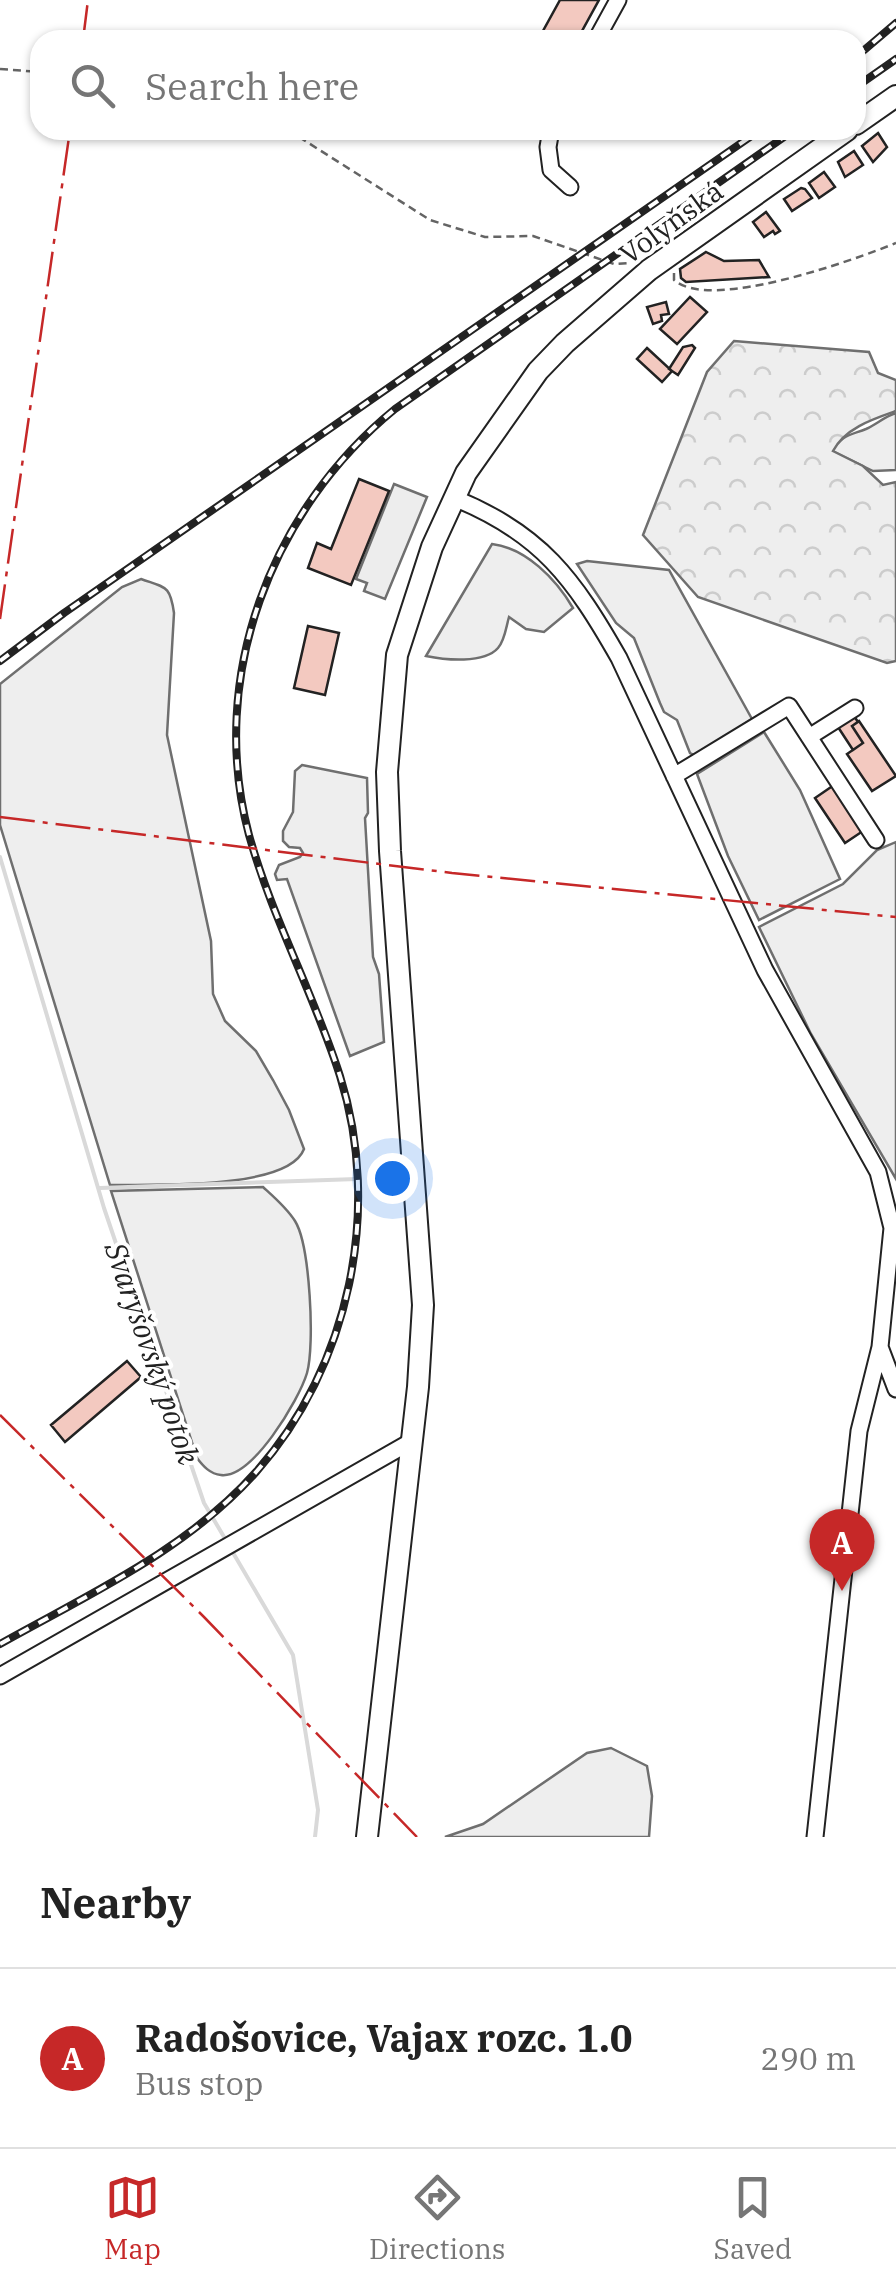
<!DOCTYPE html>
<html lang="en">
<head>
<meta charset="utf-8">
<style>
  :root { --surface:#fff; --page:#f2f2f2; --text:#222; --muted:#767676; --line:#e0e0e0; --accent:#c62828 }
  body { margin:0; font-family:"IBM Plex Serif",serif; background:var(--page); color:var(--text) }
  .you { position:absolute; left:392px; top:1178px; width:35px; height:35px; margin:-25px; border:8px solid #fff; border-radius:50%; background:#1a73e8; box-shadow:0 0 0 15px #1a73e833 }
  .badge { display:grid; place-items:center; width:65px; height:65px; border-radius:50%; background:var(--accent); color:#fff; font-size:32px; font-weight:700 }
  .pin { position:absolute; translate:-50% -82px; filter:drop-shadow(0 2px 5px #0008) }
  .pin::after { content:''; position:absolute; top:52px; width:35px; height:30px; background:inherit; clip-path:polygon(0 0,100% 0,50% 100%) }
  .list { margin:0; padding:0; list-style:none }
  h2 { display:flex; justify-content:space-between; align-items:center; height:130px; margin:0; padding:0 40px; font-size:42px }
  h2 small { font-size:32px; font-weight:400; color:var(--muted) }
  .list li { display:grid; grid-template-columns:65px 1fr auto; gap:30px; align-items:center; box-sizing:border-box; height:180px; padding:0 40px; border-top:2px solid var(--line) }
  .list b { display:block; font-size:38px; white-space:nowrap }
  .list p { margin:0; font-size:32px; white-space:nowrap; color:var(--muted) }
  .list em { font-size:32px; font-style:normal; color:var(--muted) }
  .icon { flex:none; width:55px; height:55px; fill:none; stroke:currentColor; stroke-width:2; stroke-linecap:round; stroke-linejoin:round }
  .map { position:relative; flex:none; width:896px; height:1837px; overflow:hidden }
  .search { position:absolute; background:var(--surface); box-shadow:0 2px 8px #0004; left:30px; right:30px; top:30px; height:110px; display:flex; align-items:center; gap:25px; box-sizing:border-box; padding:0 35px; border-radius:30px; color:var(--muted); font-size:38px }
  .sheet { height:310px; background:var(--surface) }
  nav { display:flex; justify-content:space-around; align-items:center; box-sizing:border-box; height:140px; border-top:2px solid var(--line); background:var(--surface); font-size:28px; color:var(--muted) }
  nav a { display:grid; justify-items:center; gap:5px }
  nav .on { color:var(--accent) }
  .map>svg:first-child { display:block }
  .grass { fill:#eee; stroke:#6f6f6f; stroke-width:2.5 }
  .forest { fill:url(#forest-crowns); stroke:#6f6f6f; stroke-width:2.5 }
  .parking { fill:#ededed; stroke:#6f6f6f; stroke-width:2.5 }
  .lines { fill:none; stroke-linecap:round; stroke-linejoin:round }
  .stream { stroke:#d9d9d9; stroke-width:4 }
  .building { fill:#f3c9c0; stroke:#222; stroke-width:2.5 }
  .minor-casing { stroke:#222; stroke-width:19 }
  .major-casing { stroke:#222; stroke-width:24 }
  .path { stroke:#646464; stroke-width:2.5; stroke-dasharray:8 5; stroke-linecap:butt }
  .minor { stroke:#fff; stroke-width:15 }
  .major { stroke:#fff; stroke-width:20 }
  .rail-casing { stroke:#222; stroke-width:8 }
  .rail { stroke:#fff; stroke-width:4; stroke-dasharray:11; stroke-linecap:butt }
  .power { stroke:#c62828; stroke-width:2.5; stroke-dasharray:35 8 5 8; stroke-linecap:butt }
  .labels { text-anchor:middle; dominant-baseline:central; stroke-width:8; stroke-linejoin:round; paint-order:stroke }
  .street-label { font-size:28px; fill:#222; stroke:#fff }
  .water-label { font-size:30px; font-style:italic; fill:#222; stroke:#fff }
</style>
</head>
<body>
<div class="map">
<svg width="896" height="1837" viewBox="0 0 896 1837">
  <defs>
    <pattern id="forest-crowns" width="20" height="18" patternUnits="userSpaceOnUse" patternTransform="scale(2.5)"><rect width="20" height="18" fill="#eee"/><path d="M2 6a3 3 0 1 1 6 0M12 15a3 3 0 1 1 6 0" fill="none" stroke="#ccc"/></pattern>
  </defs>
  <rect width="100%" height="100%" fill="#fff"/>
  <path class="grass" d="M896,413V470L873,471L832,451C841,435 851,435 866,429C877,424 884,417 896,413Z
    M492,544C526,548 556,579 573,608L544,632L526,629L509,617C506,627 505,640 498,648C484,664 445,660 426,656Z
    M587,561L669,570L752,719L696,756L690,753L677,720L664,712L660,703L634,638L616,623L577,564Z
    M141,579C166,588 170,585 174,613L167,735L211,941L213,994L225,1021L256,1051L273,1080L289,1110L304,1149C288,1191 150,1184 110,1185L0,825V684L122,587Z
    M764,732L800,790L840,879L759,920L728,856L697,774Z
    M302,765L367,778L368,813L365,818L373,957L379,974L384,1042L350,1056L287,879L277,880L275,874L279,865L300,857L303,853L300,848L289,847L283,841V831L293,812L295,771Z
    M896,842V1179L811,1034L759,927L843,884L877,850Z
    M263,1187C274,1197 287,1208 295,1221C310,1245 315,1345 307,1373C299,1400 252,1479 221,1475C210,1474 203,1466 197,1458L111,1191Z
    M611,1748L647,1766L652,1796L649,1837H445L483,1824L587,1753Z"/>
  <path class="forest" d="M734,341L869,352L878,373L896,380V411C873,419 845,428 833,451L863,466L883,485L896,482V661L887,663L698,597L643,535L707,372Z"/>
  <path class="parking" d="M394,484L427,497L385,599L364,591L367,583L356,579Z"/>
  <g class="lines">
    <path class="stream" d="M0,857L104,1208L204,1503L227,1542
      M100,1188L357,1179
      M232,1551L293,1655L318,1810L315,1837"/>
  </g>
  <path class="building" d="M560,0H599L577,40H538Z
    M878,133L887,147L873,162L862,146Z
    M854,151L863,165L845,177L838,162Z
    M824,172L835,187L819,198L809,183Z
    M801,188L805,189L812,198L792,211L784,199Z
    M766,212L780,231L775,234L773,231L764,237L753,222Z
    M706,252L724,261L759,260L769,277L686,282L681,278L680,269Z
    M690,297L707,312L677,344L660,329Z
    M666,302L669,314L661,315L662,321L653,324L647,307Z
    M692,345L695,348L678,375L669,369L683,347Z
    M647,348L672,371L662,382L637,359Z
    M359,479L389,491L351,585L308,568L317,543L331,549Z
    M308,626L339,633L325,695L294,688Z
    M854,716L858,722L852,726L863,743L853,750L838,727Z
    M859,721L896,776L872,791L847,754L863,743L852,726Z
    M834,785L863,831L845,843L815,798Z
    M127,1361L141,1377L65,1442L51,1425Z"/>
  <g class="lines">
    <defs>
      <path id="minor" d="M596,40L618,0
        M551,130L548,147L551,170L570,187
        M454,498C541,533 574,579 619,658L765,970L878,1172L892,1228L880,1347L859,1431L815,1837
        M809,737L855,708
        M674,776L789,706L876,840
        M880,1347L896,1389
        M0,1676L412,1441"/>
      <path id="major" d="M856,124L896,96
        M367,1837L418,1387L423,1305L390,851L387,772L397,655L432,547L466,473L538,371L565,343L649,270L847,130"/>
    </defs>
    <use href="#minor" class="minor-casing"/>
    <use href="#major" class="major-casing"/>
    <path class="path" d="M0,69L40,72
      M288,130L430,220L485,237L533,236L614,264L629,263
      M674,273V280C710,312 854,260 896,243"/>
    <use href="#minor" class="minor"/>
    <use href="#major" class="major"/>
    <defs>
      <path id="rail" d="M856,57L896,23
        M856,87L896,59
        M0,661L64,613L760,130
        M0,1644C89,1594 187,1550 256,1472C350,1366 382,1210 340,1076C314,994 272,918 249,835C207,677 271,510 395,409L794,130"/>
    </defs>
    <use href="#rail" class="rail-casing"/>
    <use href="#rail" class="rail"/>
    <path class="power" d="M83,40L88,0
      M0,619L70,130
      M0,817L452,873L896,917
      M0,1415L204,1617L417,1837"/>
  </g>
  <g class="labels">
    <g class="street-label">
      <text transform="translate(671 222) rotate(-36)">Volyňská</text>
    </g>
    <g class="water-label">
      <text transform="translate(153 1353) rotate(71)">Svaryšovský potok</text>
    </g>
  </g>
</svg>
<div class="you"></div>
<div class="pin badge" style="left:842px;top:1591px">A</div>
<div class="search"><svg class="icon" aria-label="search" viewBox="0 0 24 24"><circle cx="10" cy="10" r="6"/><path d="M15 15l6 6"/></svg>Search here</div>
</div>
<section class="sheet">
<h2>Nearby<small></small></h2>
<ul class="list">
<li><span class="badge">A</span><div><b>Radošovice, Vajax rozc. 1.0</b><p>Bus stop</p></div><em>290 m</em></li>
</ul>
</section>
<nav>
<a class="on"><svg class="icon" aria-label="map" viewBox="0 0 24 24"><path d="M3 6l6-2 6 2 6-2v14l-6 2-6-2-6 2zM9 4v14M15 6v14"/></svg>Map</a>
<a><svg class="icon" aria-label="directions" viewBox="0 0 24 24"><path d="M12 3l9 9-9 9-9-9zM9 14v-3h6M13 9l2 2-2 2"/></svg>Directions</a>
<a><svg class="icon" aria-label="saved" viewBox="0 0 24 24"><path d="M7 4h10v16l-5-4-5 4z"/></svg>Saved</a>
</nav>
</body>
</html>
